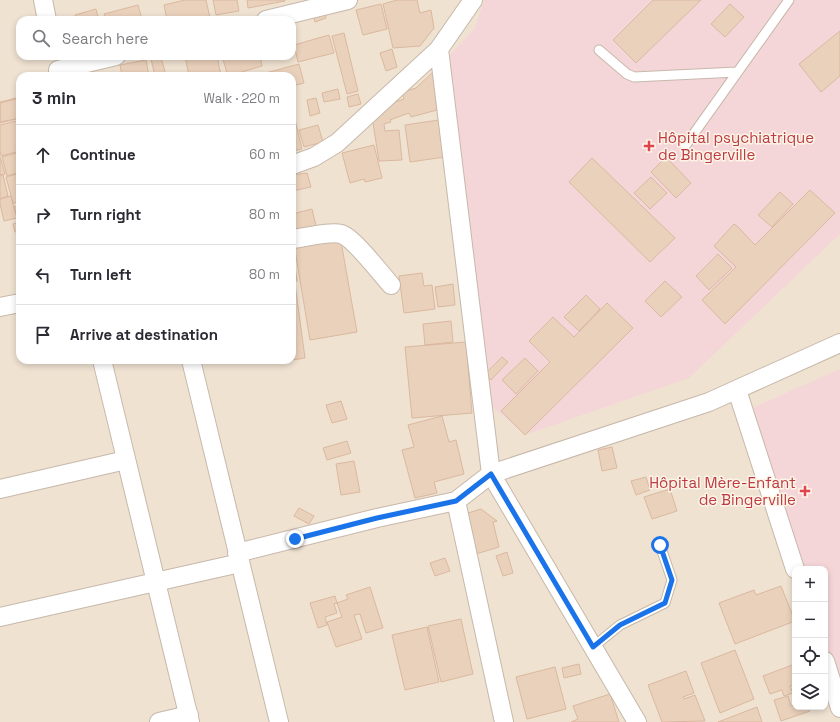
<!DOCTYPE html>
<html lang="en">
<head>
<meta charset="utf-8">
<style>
  :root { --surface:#fff; --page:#f2f2f3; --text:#2b2b33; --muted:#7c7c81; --line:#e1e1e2 }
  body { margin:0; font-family:"Space Grotesk",sans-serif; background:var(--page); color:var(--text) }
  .controls { position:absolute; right:12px; bottom:12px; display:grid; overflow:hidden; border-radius:8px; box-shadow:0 2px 6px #0003 }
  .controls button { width:36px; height:36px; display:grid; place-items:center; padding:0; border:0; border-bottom:1px solid var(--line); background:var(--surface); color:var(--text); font:20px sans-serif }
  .stop { position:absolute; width:12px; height:12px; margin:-9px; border:3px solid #1a73e8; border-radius:50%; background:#fff }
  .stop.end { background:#1a73e8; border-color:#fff; box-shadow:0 1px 4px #0008 }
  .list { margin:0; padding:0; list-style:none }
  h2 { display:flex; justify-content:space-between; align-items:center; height:52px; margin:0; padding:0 16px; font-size:17px }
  h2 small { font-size:13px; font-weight:400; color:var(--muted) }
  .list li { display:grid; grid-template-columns:26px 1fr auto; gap:12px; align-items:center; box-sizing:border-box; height:60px; padding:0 16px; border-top:1px solid var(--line) }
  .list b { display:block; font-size:15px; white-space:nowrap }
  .list em { font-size:13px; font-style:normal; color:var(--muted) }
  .icon { flex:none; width:22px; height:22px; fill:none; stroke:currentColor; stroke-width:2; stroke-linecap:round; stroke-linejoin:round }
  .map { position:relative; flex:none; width:840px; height:722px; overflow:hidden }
  .search { position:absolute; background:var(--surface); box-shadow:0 2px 6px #0003; left:16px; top:16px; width:280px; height:44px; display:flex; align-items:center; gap:10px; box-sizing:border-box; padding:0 14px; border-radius:12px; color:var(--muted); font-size:15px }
  .panel { position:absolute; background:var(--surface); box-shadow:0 2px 6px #0003; left:16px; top:72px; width:280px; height:292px; border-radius:12px }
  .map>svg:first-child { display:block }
  .residential { fill:#efe2d1; fill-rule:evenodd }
  .medical { fill:#f5d6d8 }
  .building { fill:#ead1bc; stroke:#dbb89f }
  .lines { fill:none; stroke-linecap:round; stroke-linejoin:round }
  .service-casing { stroke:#c7b8aa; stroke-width:11 }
  .minor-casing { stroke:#c7b8aa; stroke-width:20 }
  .service { stroke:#fff; stroke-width:9 }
  .minor { stroke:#fff; stroke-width:18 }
  .route { stroke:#1a73e8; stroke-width:5 }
  .health-dot { fill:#e0444e; stroke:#fcf5e7; stroke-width:1.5 }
  .labels { text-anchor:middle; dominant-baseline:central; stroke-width:3; stroke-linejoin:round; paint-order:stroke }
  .health-label { font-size:15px; fill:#be3a42; stroke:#fcf5e7; text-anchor:start }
</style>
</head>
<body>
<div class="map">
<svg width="840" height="722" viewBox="0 0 840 722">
  <rect width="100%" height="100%" fill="#f9f0e1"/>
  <path class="residential" d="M0,0H840V722H0ZM20,20H292V56H20ZM20,76H292V360H20ZM795,569H825V707H795Z"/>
  <path class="medical" d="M484,0H840V234L689,378L525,435L488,403L448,57L475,28Z
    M840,369V697L825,654V569H796L743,412Z"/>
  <path class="building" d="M185,0H206L210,18L202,20H167L164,5Z
    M213,0H237L239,11L216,15Z
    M247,0H285V1L248,8Z
    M397,0H417L420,13L431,10L434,28L420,46L393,48L383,4Z
    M653,0H701L636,63L613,40Z
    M381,4L387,29L363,35L356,10Z
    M730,4L744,17L725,37L711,24Z
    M138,5L142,20H106L104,14Z
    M323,8L326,18L315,22L312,11Z
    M96,9L99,20H77L75,15Z
    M840,31V76L821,92L799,64Z
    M344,33L358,91L347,94L332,36Z
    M329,35L334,53L298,62L294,45Z
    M392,49L397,67L386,71L380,53Z
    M185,56H217L221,76H189Z
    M222,56H260L262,66L228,76Z
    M161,57L166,76H155L151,59Z
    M146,60L149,76H122L120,65Z
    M299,64L304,83L292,86V76H263L262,74Z
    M433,72L437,110L411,117L409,113L390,120L391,122L384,124L385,131L399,130L402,160L379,161L372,117L386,105L404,99L402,92L416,88Z
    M338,89L340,99L324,102L322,93Z
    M358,94L361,104L349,107L347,97Z
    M20,97V118L0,123V102Z
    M20,98V118L0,122V103Z
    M316,98L320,113L310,116L307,100Z
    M292,107L302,149L292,151Z
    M20,120V151L1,156L0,151V125Z
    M439,120L445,157L410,162L405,125Z
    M318,125L323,142L304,147L299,130Z
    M374,145L382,178L365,182L364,179L350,183L342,153Z
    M20,152V172L7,176L2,157Z
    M0,157L5,174L0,175Z
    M666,157L691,183L676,198L651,172Z
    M592,158L675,238L650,262L569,182Z
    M20,173V202L13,203L6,177Z
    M307,173L311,187L292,191V175Z
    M0,175H3L8,196L0,199Z
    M651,177L667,193L650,209L634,193Z
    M810,190L835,213L725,324L702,300L736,267L714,246L734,224L738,227L755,245Z
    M780,192L793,204L772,227L758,215Z
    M11,196L17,218L4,221L0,204V199Z
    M20,205V219L18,220L14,207Z
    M312,209L316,226L296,231L292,214Z
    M20,222V231L15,232L13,224Z
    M340,236L357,332L310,340L294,244Z
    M718,254L732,268L709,290L696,276Z
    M292,258H294L297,281L292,282Z
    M422,273L424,286L432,285L435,309L404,313L399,276Z
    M665,281L682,297L661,317L645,301Z
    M292,284H295L305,358L292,360Z
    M453,284L455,305L438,307L435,287Z
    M586,295L600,309L579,331L564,317Z
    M607,303L633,328L525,435L501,411L550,362L529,341L553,317L574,337Z
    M451,321L453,342L425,345L423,324Z
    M466,342L472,413L412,418L405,347Z
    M502,357L508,362L491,380L485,374Z
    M525,358L538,371L516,394L502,380Z
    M262,360H291L262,363Z
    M341,401L347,419L332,423L326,405Z
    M442,416L449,442L456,440L464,474L434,482L437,493L415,498L402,450L414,447L408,425Z
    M347,441L351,453L327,460L323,448Z
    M612,447L617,468L602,471L598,450Z
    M354,461L360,492L341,495L336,464Z
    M646,477L650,490L636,495L631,481Z
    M670,489L677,511L652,519L644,497Z
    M299,508L314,516L309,524L294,516Z
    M481,509L497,521L493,522L499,547L476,554L465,514Z
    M507,552L513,573L503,576L496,556Z
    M445,558L450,571L435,576L430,563Z
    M781,586L795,621L735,644L719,603L754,590L756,595Z
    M370,587L383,628L366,633L360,614L354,615L362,639L336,647L327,622L342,617L337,603L348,599L346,595Z
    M335,596L337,603L334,604L337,613L325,617L327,625L318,628L310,603Z
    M461,619L473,674L441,682L428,626Z
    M427,627L439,682L405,690L392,635Z
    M735,650L754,699L720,713L701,663Z
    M579,664L581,674L564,678L562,668Z
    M795,664V684L790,686L793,693L784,696L782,690L770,694L763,676Z
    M555,667L566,709L527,719L516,677Z
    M686,671L694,693L683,697L684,699L695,695L705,721L662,722L648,685Z
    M610,694L619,722H571L578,719L573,706Z
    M788,696L791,706L795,705V707H809L810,711L781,721L774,700Z
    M757,707L762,722H718Z"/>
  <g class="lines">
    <defs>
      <path id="service" d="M599,50L627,74L634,77L737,72
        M685,146L789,0
        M593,647L620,625L665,603L672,580L660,545"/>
      <path id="minor" d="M43,0L47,20
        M473,0L439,49L491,474L637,722
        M266,20L348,0
        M58,70L116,56
        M292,165L314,157L337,143L439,49
        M292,239C304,238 330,231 341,234C353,237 381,274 391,285
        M0,307L20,303
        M102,360L190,722
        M191,360L279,722
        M737,390L795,569
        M0,489L126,460
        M237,553L377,518L456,501
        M0,617L240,563
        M825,661L840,708
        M159,722L189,715
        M504,722L456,501L491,474L709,402L840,343"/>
    </defs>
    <use href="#service" class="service-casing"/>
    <use href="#minor" class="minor-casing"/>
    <use href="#service" class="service"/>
    <use href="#minor" class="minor"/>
  </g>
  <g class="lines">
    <path class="route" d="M295,539L377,518L456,501L491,474L593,647L620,625L665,603L672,580L660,545"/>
  </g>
  <g class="health-dot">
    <path d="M647 140h4v4h4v4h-4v4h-4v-4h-4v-4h4z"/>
    <path d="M803 485h4v4h4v4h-4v4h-4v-4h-4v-4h4z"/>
  </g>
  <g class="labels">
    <g class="health-label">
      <text x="658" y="137">Hôpital psychiatrique<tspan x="658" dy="17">de Bingerville</tspan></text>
      <text x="796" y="482" text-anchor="end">Hôpital Mère-Enfant<tspan x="796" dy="17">de Bingerville</tspan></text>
    </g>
  </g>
</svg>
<div class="controls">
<button>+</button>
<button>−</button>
<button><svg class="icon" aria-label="locate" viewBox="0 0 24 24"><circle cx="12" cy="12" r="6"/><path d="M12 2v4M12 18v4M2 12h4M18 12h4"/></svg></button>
<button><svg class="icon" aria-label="layers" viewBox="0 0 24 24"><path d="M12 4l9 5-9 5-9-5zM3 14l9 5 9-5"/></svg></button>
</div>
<div class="stop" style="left:660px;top:545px"></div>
<div class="stop end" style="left:295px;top:539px"></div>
<div class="search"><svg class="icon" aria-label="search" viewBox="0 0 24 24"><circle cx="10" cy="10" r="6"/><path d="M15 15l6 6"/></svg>Search here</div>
<section class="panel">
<h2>3 min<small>Walk · 220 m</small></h2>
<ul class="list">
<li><svg class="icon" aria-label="ahead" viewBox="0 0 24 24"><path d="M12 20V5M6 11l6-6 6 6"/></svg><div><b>Continue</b></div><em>60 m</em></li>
<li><svg class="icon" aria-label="right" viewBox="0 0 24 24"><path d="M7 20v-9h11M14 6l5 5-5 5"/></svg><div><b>Turn right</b></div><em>80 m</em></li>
<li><svg class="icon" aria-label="left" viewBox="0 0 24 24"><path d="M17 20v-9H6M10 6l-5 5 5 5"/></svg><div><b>Turn left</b></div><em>80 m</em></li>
<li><svg class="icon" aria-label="arrive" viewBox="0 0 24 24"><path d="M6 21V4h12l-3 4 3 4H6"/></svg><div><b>Arrive at destination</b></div></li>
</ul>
</section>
</div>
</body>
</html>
